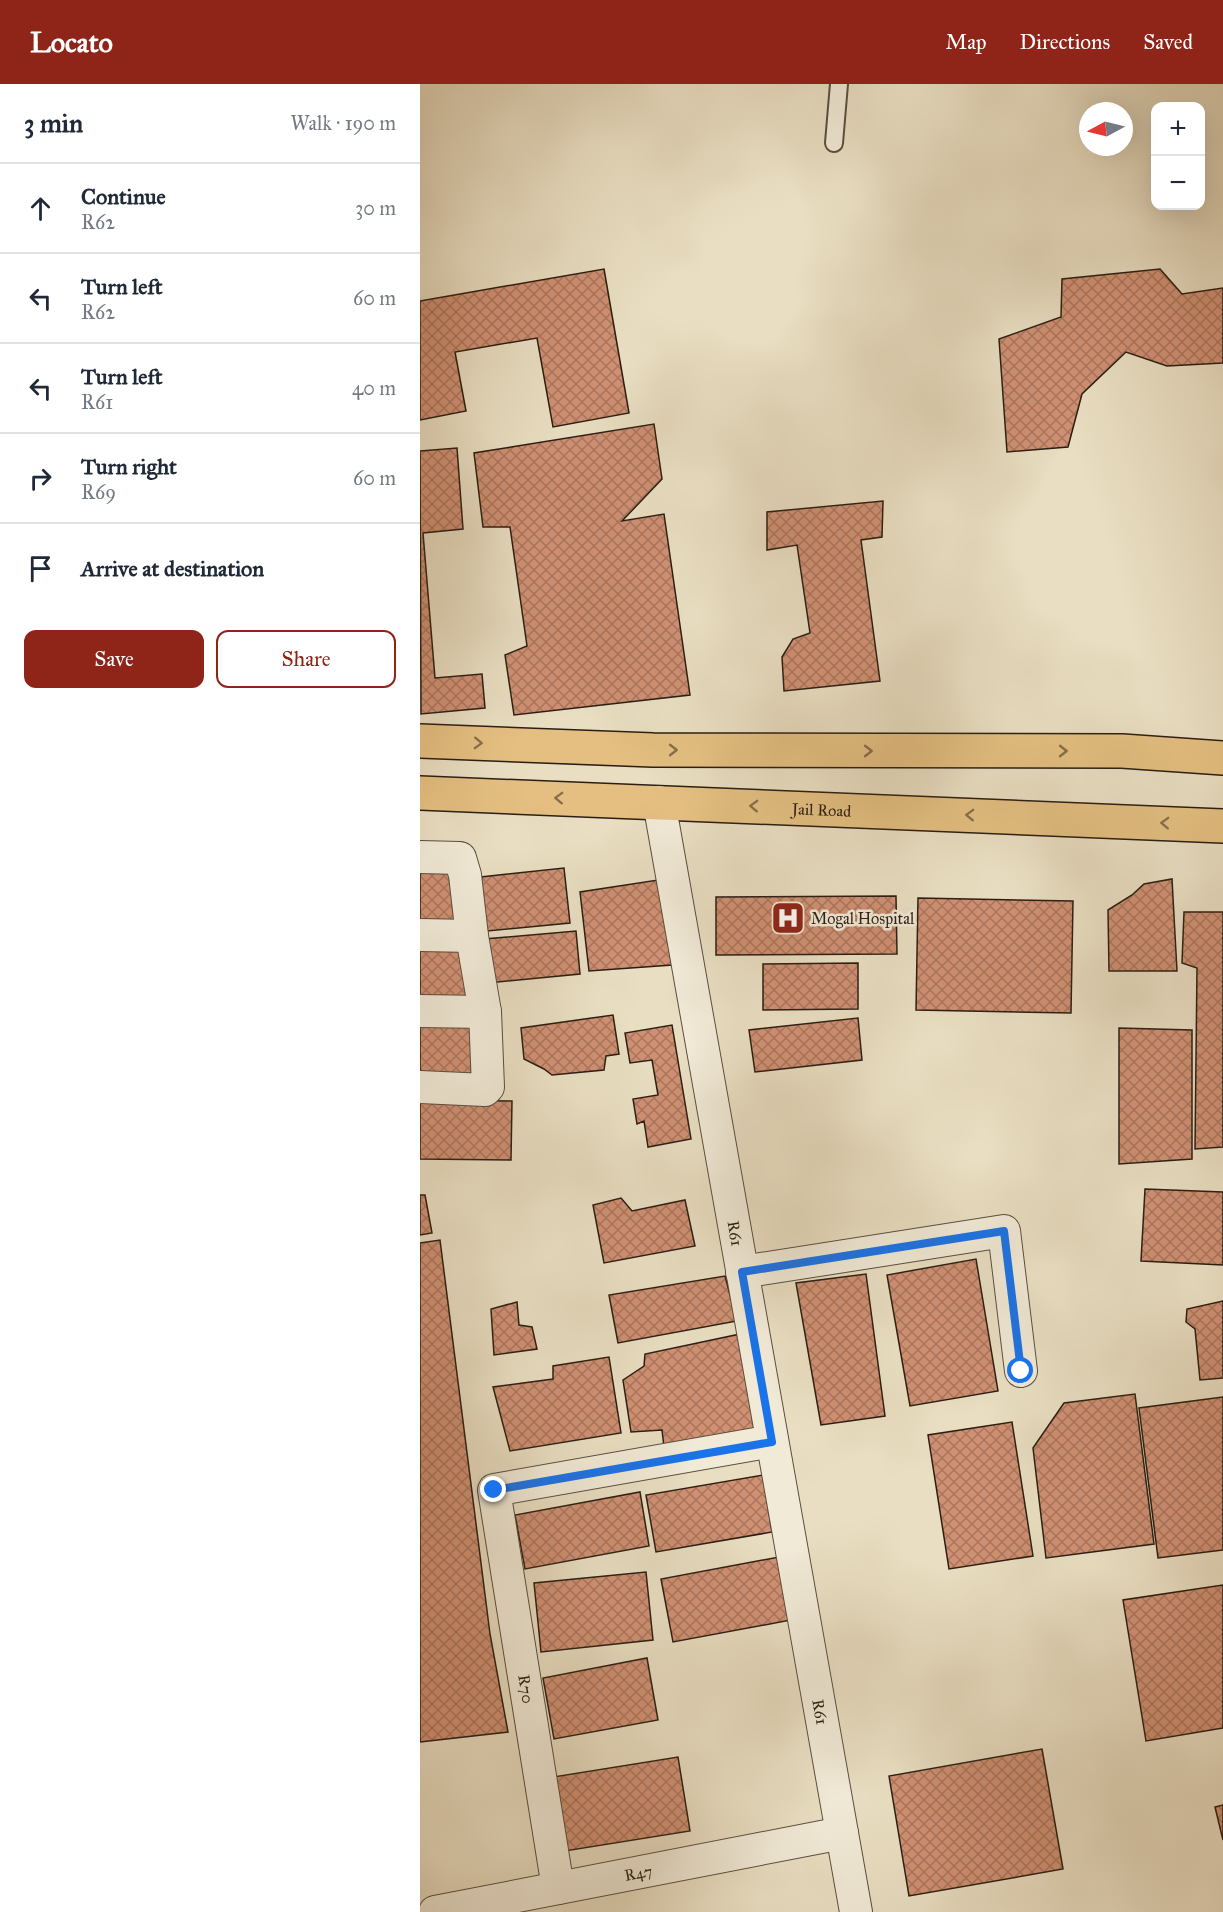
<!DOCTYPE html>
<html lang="en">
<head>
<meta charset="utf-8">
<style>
  :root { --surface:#fff; --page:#f2f2f3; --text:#1f2937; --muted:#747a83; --line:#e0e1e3; --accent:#8f2418 }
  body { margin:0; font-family:"IM FELL Great Primer",serif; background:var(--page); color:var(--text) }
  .controls { position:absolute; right:18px; top:18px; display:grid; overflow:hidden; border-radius:12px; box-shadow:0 6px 24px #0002 }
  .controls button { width:54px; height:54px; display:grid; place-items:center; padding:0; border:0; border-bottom:2px solid var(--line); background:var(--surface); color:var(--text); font:30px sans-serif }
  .compass { position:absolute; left:659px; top:18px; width:54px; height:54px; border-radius:50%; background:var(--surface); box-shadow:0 6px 24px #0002; rotate:263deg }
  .stop { position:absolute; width:18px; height:18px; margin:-14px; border:4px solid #1a73e8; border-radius:50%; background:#fff }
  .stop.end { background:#1a73e8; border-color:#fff; box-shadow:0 2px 6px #0008 }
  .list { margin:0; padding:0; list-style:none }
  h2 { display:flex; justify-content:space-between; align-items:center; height:78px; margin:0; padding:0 24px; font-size:26px }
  h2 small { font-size:20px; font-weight:400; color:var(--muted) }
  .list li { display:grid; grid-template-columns:39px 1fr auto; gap:18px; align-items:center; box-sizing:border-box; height:90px; padding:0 24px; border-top:2px solid var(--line) }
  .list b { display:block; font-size:22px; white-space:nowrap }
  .list p { margin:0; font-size:20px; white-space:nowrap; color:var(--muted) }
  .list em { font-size:20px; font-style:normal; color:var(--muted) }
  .actions { display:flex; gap:12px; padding:18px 24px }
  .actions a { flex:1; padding:14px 0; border:2px solid var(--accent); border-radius:12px; text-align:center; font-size:21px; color:var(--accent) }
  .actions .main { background:var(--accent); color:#fff }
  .icon { flex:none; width:33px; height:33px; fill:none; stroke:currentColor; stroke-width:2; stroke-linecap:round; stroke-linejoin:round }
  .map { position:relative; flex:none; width:803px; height:1828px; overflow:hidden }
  header { display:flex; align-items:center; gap:36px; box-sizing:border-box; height:84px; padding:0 30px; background:var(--accent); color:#fff }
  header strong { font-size:28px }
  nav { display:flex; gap:33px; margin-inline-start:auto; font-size:21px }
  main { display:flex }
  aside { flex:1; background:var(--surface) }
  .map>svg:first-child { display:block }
  .building { fill:url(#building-cross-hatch); stroke:#2a1e13; stroke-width:1.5 }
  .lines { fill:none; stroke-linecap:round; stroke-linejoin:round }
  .lane-casing { stroke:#5a4e3f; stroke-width:20 }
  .street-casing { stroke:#5a4e3f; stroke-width:34 }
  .primary-casing { stroke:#2a1e13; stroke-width:36 }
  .lane { stroke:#f1ead7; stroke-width:16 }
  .street { stroke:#f1ead7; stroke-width:32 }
  .primary { stroke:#e4bf81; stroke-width:33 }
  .oneway { stroke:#876e4a }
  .route { stroke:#1a73e8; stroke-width:8 }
  .labels { text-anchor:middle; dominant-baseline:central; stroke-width:5; stroke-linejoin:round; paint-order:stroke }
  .street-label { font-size:16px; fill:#2a1e13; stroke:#f1ead7 }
  .poi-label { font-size:16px; fill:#2a1e13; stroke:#f1ead7; text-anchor:start }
</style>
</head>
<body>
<header>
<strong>Locato</strong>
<nav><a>Map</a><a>Directions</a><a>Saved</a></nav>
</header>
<main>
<aside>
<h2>3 min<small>Walk · 190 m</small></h2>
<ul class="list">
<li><svg class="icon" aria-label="ahead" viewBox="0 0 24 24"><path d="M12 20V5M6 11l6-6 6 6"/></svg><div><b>Continue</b><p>R62</p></div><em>30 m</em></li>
<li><svg class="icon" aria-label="left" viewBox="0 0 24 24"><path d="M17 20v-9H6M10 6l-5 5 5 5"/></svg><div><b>Turn left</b><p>R62</p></div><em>60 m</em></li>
<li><svg class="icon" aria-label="left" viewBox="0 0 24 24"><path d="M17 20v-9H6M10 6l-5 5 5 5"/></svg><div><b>Turn left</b><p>R61</p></div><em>40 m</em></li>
<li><svg class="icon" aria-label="right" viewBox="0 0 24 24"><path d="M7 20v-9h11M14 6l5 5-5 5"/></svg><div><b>Turn right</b><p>R69</p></div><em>60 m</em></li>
<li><svg class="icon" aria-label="arrive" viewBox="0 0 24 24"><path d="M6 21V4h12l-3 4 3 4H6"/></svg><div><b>Arrive at destination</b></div></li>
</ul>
<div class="actions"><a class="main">Save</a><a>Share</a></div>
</aside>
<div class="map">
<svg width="803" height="1828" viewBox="0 0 803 1828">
  <defs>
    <pattern id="building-cross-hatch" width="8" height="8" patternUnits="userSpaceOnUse" patternTransform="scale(1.5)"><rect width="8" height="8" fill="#d09073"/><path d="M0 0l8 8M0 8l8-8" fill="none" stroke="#a9755d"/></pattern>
  </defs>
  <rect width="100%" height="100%" fill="#e9dec2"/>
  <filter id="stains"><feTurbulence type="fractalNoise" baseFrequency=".00333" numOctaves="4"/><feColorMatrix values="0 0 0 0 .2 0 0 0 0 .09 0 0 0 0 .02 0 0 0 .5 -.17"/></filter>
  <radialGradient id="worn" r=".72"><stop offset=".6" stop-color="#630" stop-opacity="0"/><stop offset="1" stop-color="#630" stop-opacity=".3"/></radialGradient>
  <path class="building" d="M184,185L209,329L133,343L117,254L35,268L46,327L0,336V217Z
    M740,185L762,210L803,204V279L747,282L706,268L662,310L648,363L587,368L579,255L641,233L642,195Z
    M234,340L242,395L202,437L244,430L270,611L94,631L85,571L107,562L90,443H63L54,369Z
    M37,364L43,445L3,449L15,594L62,590L65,624L1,630L0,367Z
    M463,417L462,453L441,456L460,597L364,607L362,573L373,555L390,549L377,461L347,466V428Z
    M0,779L35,780L36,845L0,844Z
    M144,784L150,839L57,848L52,794Z
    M752,795L757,887H689L688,826L712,811L724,800Z
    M238,796L252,881L169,887L160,808Z
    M476,812L477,870L296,871V813Z
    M498,814L653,817L651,929L496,926Z
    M764,828H803V1063L775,1065L777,884L762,879Z
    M156,847L160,890L68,899L64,855Z
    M0,858L49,861L52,922L0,920Z
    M438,879V925L343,926V880Z
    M193,931L199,970L186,972L184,986L132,991L124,985L104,975L101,944Z
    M438,934L442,976L335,988L329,946Z
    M0,938L56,940L55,996L0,994Z
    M252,941L271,1055L228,1063L224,1037L217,1040L213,1015L238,1011L232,976L210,979L205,949Z
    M699,944L772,946V1075L699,1080Z
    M0,1016L92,1017L91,1076L0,1075Z
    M725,1105L803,1108V1181L721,1177Z
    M0,1111H5L12,1149L0,1151Z
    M201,1114L212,1127L265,1116L275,1162L184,1179L173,1121Z
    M20,1156L70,1550L88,1648L0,1658V1159Z
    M556,1175L578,1307L490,1322L467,1191Z
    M446,1190L465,1332L401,1341L376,1199Z
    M305,1192L317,1237L198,1259L189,1211Z
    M803,1217V1294L780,1296L775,1245L766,1238L767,1225Z
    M97,1218L99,1241L112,1243L117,1265L74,1271L71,1225Z
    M325,1249L345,1343L244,1363L242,1346L211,1348L203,1296L224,1282L225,1270Z
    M189,1273L201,1349L90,1367L73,1303L133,1295V1282Z
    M715,1310L734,1460L626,1474L613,1364L644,1319Z
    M803,1313V1466L738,1474L719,1324Z
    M592,1338L613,1472L529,1485L508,1351Z
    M343,1391L352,1448L236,1468L226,1411Z
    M220,1408L229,1462L105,1485L95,1431Z
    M359,1473L371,1536L253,1558L241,1495Z
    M226,1488L233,1556L121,1568L114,1499Z
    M803,1501V1644L726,1657L703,1516Z
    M227,1574L238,1636L134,1655L123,1594Z
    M622,1665L643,1785L489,1812L469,1692Z
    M258,1673L270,1747L145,1767L133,1693Z
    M803,1721V1756L795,1723Z"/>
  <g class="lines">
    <defs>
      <path id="lane" d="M414,59L419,0"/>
      <g id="street">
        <path id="s1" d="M239,718L436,1828"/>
        <path d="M0,773L40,774L45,791L52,852L65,928L68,1003L65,1006L0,1003"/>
        <path d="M0,851L52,852"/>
        <path d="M0,927L65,928"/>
        <path d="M322,1188L584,1147L601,1287"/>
        <path d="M138,1804L74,1406L352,1357"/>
        <path id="s2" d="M15,1828L422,1749"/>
      </g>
      <g id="primary">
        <path d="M0,657L233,666L702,667L803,674"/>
        <path id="s3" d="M0,709L803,742"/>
      </g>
    </defs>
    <use href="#lane" class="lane-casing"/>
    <use href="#street" class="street-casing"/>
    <use href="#primary" class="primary-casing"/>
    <use href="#lane" class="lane"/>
    <use href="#street" class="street"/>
    <use href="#primary" class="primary"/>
  </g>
  <defs><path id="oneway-chevron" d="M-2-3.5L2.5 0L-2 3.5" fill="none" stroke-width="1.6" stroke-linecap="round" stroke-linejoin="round" transform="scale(1.5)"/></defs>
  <g class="oneway">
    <use href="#oneway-chevron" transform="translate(58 659) rotate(2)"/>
    <use href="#oneway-chevron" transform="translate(253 666)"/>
    <use href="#oneway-chevron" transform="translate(448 667)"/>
    <use href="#oneway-chevron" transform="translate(643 667)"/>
    <use href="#oneway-chevron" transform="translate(139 714) rotate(-178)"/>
    <use href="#oneway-chevron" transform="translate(334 722) rotate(-178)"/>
    <use href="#oneway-chevron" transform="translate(550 731) rotate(-178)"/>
    <use href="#oneway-chevron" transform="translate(745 739) rotate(-178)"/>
  </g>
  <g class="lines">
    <path class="route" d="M74,1406L352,1358L322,1188L584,1147L601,1287"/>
  </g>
  <defs>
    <symbol id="hospital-square" viewBox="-11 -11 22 22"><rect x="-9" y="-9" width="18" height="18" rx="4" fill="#8f2418" stroke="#f1ead7"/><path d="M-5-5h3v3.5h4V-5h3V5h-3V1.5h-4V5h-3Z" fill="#fff"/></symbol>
  </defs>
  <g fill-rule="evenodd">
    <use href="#hospital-square" x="349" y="815" width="38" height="38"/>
  </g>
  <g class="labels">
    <g class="street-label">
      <text stroke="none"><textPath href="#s3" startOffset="402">Jail Road</textPath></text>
      <text stroke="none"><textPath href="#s1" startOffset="438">R61</textPath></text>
      <text transform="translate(106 1605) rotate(81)">R70</text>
      <text stroke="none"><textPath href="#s1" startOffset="924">R61</textPath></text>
      <text stroke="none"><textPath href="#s2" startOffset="207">R47</textPath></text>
    </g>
    <g class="poi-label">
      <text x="391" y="834">Mogal Hospital</text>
    </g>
  </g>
  <rect width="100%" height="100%" filter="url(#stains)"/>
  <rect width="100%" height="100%" fill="url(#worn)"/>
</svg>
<div class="controls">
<button>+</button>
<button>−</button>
</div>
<svg class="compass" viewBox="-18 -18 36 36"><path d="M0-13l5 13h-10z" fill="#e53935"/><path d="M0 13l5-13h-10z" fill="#747a83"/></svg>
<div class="stop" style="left:601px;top:1287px"></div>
<div class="stop end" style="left:74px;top:1406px"></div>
</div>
</main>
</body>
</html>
